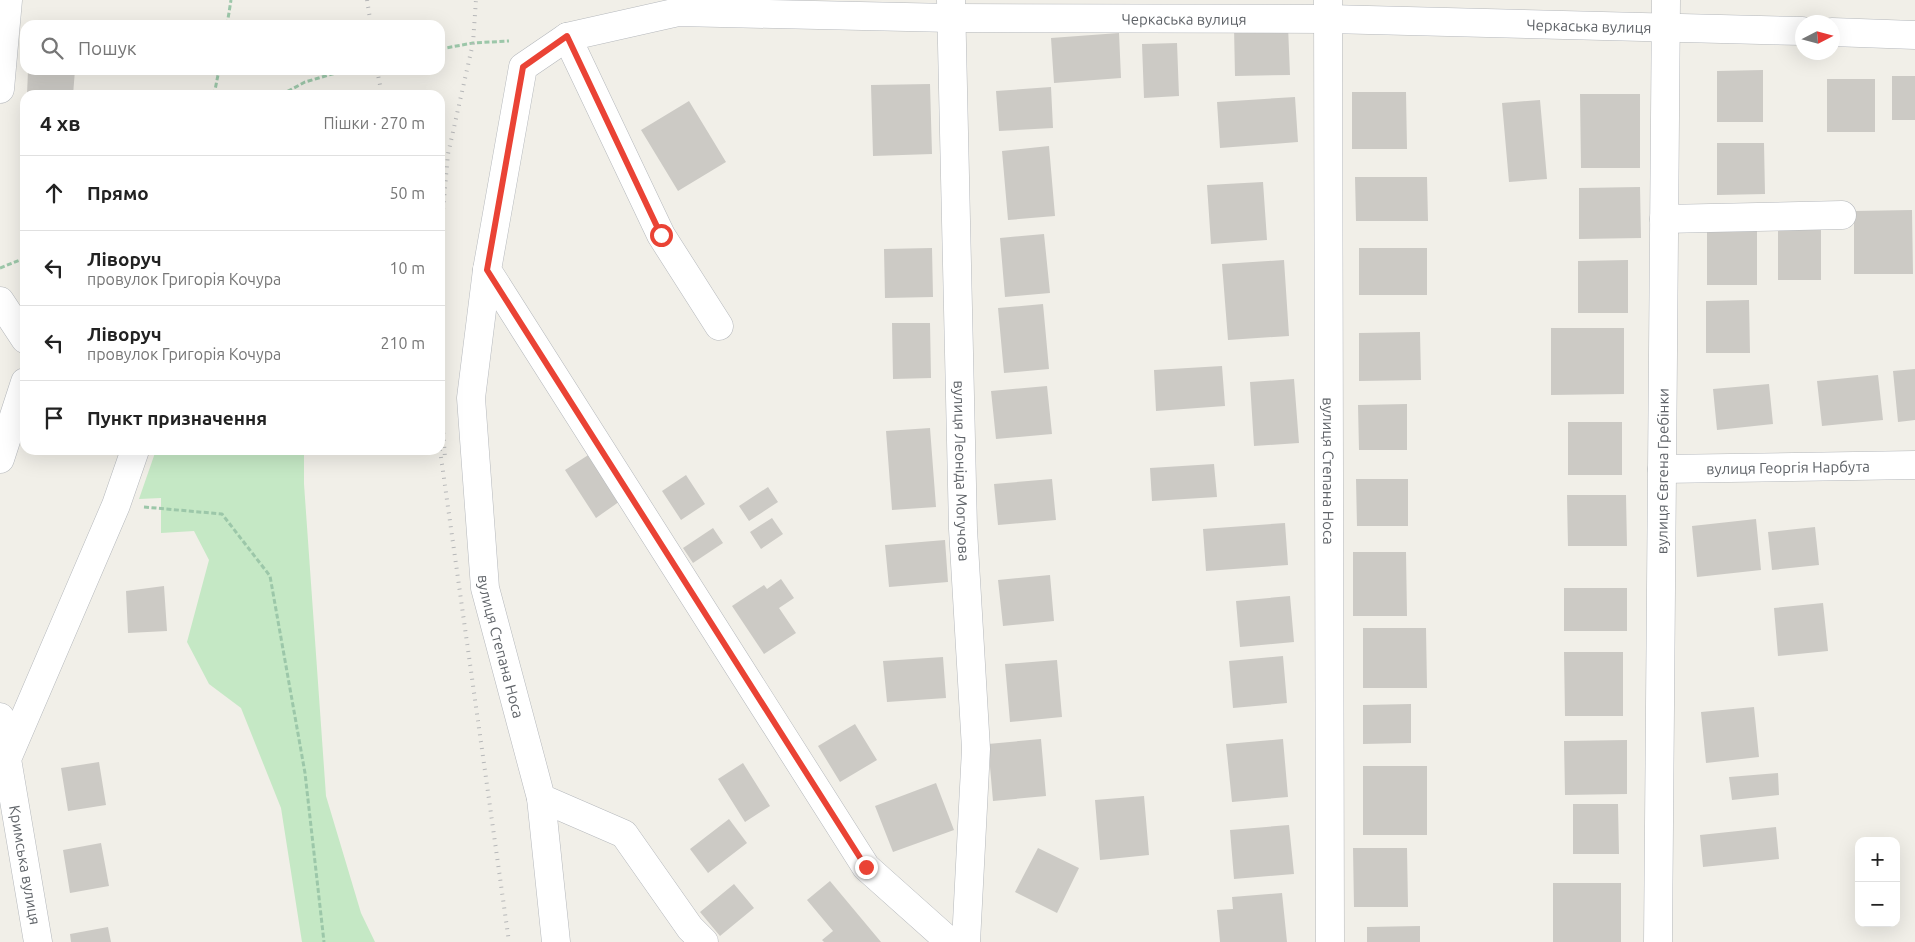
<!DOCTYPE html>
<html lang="uk">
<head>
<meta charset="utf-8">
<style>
  :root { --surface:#fff; --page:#f6f6f6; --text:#222; --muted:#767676; --line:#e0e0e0 }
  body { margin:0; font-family:Ubuntu,sans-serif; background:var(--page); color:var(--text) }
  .controls { position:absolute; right:15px; bottom:15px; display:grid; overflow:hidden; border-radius:10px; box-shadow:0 5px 20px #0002 }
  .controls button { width:45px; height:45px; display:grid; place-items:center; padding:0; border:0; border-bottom:1px solid var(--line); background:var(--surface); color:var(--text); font:25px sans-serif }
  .compass { position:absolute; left:1795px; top:15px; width:45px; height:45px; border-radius:50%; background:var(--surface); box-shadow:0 5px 20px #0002; rotate:84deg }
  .stop { position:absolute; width:15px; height:15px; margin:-11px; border:4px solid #ea4335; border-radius:50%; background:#fff }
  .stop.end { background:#ea4335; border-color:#fff; box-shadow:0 1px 5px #0008 }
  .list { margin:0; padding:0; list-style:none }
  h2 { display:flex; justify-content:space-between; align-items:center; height:65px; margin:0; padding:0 20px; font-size:21px }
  h2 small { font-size:16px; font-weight:400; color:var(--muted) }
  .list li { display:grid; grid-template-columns:32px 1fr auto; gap:15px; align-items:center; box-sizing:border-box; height:75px; padding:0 20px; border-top:1px solid var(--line) }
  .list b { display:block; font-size:19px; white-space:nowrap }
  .list p { margin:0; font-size:16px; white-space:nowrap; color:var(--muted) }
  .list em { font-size:16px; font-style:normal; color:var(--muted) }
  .icon { flex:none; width:28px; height:28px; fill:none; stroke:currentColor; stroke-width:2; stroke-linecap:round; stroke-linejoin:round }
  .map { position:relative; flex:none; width:1915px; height:942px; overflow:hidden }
  .search { position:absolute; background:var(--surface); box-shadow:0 5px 20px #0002; left:20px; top:20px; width:425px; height:55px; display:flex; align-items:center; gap:12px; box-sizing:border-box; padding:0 18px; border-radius:15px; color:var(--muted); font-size:19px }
  .panel { position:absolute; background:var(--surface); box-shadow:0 5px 20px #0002; left:20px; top:90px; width:425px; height:365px; border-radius:15px }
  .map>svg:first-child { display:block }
  .green { fill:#c5e8c5 }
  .building { fill:#cccac5 }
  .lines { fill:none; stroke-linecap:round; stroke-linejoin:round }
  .minor-casing { stroke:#b5b8bc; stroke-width:29 }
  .path { stroke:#9cc7a9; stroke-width:3; stroke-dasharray:5 2.5; stroke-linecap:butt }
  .minor { stroke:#fff; stroke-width:28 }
  .rail { stroke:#b6b7b8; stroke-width:4; stroke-dasharray:1 6; stroke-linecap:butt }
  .route { stroke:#ea4335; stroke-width:6 }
  .labels { text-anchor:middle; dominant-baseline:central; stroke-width:5; stroke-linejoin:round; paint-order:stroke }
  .street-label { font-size:15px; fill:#5f6368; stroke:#fff }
</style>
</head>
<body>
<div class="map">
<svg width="1915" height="942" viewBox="0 0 1915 942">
  <rect width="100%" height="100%" fill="#f1efe8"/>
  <path class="green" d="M156,450H304V484L326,796L361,913L375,942H302L281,808L241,708L209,684L187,642L209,560L194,531L161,533V498L139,499Z"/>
  <path class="building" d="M1288,26L1290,75L1235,76L1234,27Z
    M1119,33L1121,78L1054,83L1051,38Z
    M1177,43L1179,96L1144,98L1142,44Z
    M28,70H75L73,95H27Z
    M1763,70V122H1717V71Z
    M1892,76H1915V120H1892Z
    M1827,79H1875V132H1827Z
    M930,84L932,154L873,156L871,85Z
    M1051,87L1053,128L999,131L996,91Z
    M1352,92H1406L1407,149H1352Z
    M1580,94H1640V168H1581Z
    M1295,97L1298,142L1220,148L1217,102Z
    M1540,100L1547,179L1509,182L1502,103Z
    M689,101L726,162L678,191L641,130Z
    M1717,143H1764L1765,194L1717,195Z
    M1049,146L1055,216L1008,220L1002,151Z
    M1355,177H1427L1428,221H1356Z
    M1263,182L1267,240L1211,244L1207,185Z
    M1640,187L1641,238L1579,239V188Z
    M1912,210L1913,274H1854V211Z
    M1757,226V285H1707V227Z
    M1778,228H1821V280H1778Z
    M1044,234L1050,293L1005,297L1000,238Z
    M932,248L933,297L885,298L884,249Z
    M1359,248H1427V295H1359Z
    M1284,260L1289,336L1228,340L1222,264Z
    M1628,260V313H1578V261Z
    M1749,300L1750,353H1706V301Z
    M1043,304L1049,369L1004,373L998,308Z
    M892,323H930L931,378L893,379Z
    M1551,328H1624V394L1551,395Z
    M1420,332L1421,380L1359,381V333Z
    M1222,366L1225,406L1156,411L1154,370Z
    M1915,369V420L1898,422L1893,371Z
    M1878,375L1883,420L1822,426L1817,381Z
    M1294,379L1299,443L1254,446L1250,382Z
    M1769,384L1773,424L1717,430L1713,389Z
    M1047,386L1052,434L996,439L991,391Z
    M1407,404V450H1359L1358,405Z
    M1568,422H1622V475H1568Z
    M930,428L936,507L892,510L886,431Z
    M593,452L623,499L596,518L565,470Z
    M1214,464L1217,497L1152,501L1150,468Z
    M686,475L705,504L681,520L662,491Z
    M1052,479L1056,520L998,525L994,484Z
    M1356,479H1408V526H1357Z
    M768,487L778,502L749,521L739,506Z
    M1567,495H1626L1627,546H1568Z
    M772,518L783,534L761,549L750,532Z
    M1756,519L1761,570L1697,577L1692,526Z
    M1285,523L1288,565L1206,571L1203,529Z
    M1815,527L1819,565L1772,570L1768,532Z
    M713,528L723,543L693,563L683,548Z
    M945,540L948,582L889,587L885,545Z
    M1353,552H1406L1407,616H1353Z
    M1050,575L1054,621L1003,626L998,580Z
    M781,579L794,598L779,608L796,633L764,654L732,606L764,585L767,589Z
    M164,586L167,631L128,633L126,591Z
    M1564,588H1627V631H1564Z
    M1290,596L1294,642L1240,647L1236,601Z
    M1823,603L1828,651L1778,656L1774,608Z
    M1363,628H1426L1427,688H1363Z
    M1564,652H1623V716H1565Z
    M1283,656L1287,703L1233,708L1229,661Z
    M943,657L946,698L887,702L883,661Z
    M1057,660L1062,717L1010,722L1005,664Z
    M1411,704V743L1363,744V705Z
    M1754,707L1759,757L1706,763L1701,712Z
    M855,724L877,760L840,782L818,746Z
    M1041,739L1046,796L993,801L988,744Z
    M1283,739L1288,797L1232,802L1226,744Z
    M1627,740V794L1565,795L1564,741Z
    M99,762L106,805L68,811L61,768Z
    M743,763L770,806L745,822L718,779Z
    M1363,766H1427V835H1363Z
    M1778,773L1779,795L1732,800L1729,777Z
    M936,783L954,830L893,852L875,806Z
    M1144,796L1149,855L1100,860L1095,800Z
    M1573,804H1618L1619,854H1573Z
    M729,819L747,843L708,873L690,849Z
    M1289,825L1294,874L1234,879L1230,830Z
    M1776,827L1779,859L1703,867L1700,835Z
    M101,843L109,886L70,893L63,850Z
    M1038,848L1079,868L1057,913L1015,892Z
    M1353,848H1407L1408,907H1354Z
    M830,881L881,942H824L822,940L833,931L807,900Z
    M1553,883H1621V942H1553Z
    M734,884L754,908L720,936L700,912Z
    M1282,893L1287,942H1220L1217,910L1233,909L1232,897Z
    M1420,926V942H1367V927Z
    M108,927L111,942H71L70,934Z"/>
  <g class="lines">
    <defs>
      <g id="minor">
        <path id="s1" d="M951,0L963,529L976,749L966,942"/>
        <path id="s2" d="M1328,1L1330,942"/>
        <path d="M1832,32L1915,35"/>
        <path d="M567,37L661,235L719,326"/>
        <path d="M0,89L8,0"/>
        <path d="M1664,219L1842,215"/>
        <path id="s3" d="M487,270L471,398L485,588L541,798L624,834L690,928L704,942"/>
        <path d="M0,301L25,339"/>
        <path d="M0,459L25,382"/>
        <path id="s4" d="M1662,469L1915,465"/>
        <path d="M0,717L6,760"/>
        <path d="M541,798L556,942"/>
        <path d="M38,942L7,759L116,505L135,450"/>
        <path id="s5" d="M950,942L866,867L487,270L523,67L567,37L678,12L951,18L1329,19L1802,31"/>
        <path id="s6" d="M1658,942L1666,0"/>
      </g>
    </defs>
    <use href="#minor" class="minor-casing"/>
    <path class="path" d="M227,25L231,0
      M440,49L473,43L509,41
      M214,95L219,70
      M281,95L305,82L346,70
      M0,268L25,258
      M144,507L222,514L270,576L305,773L324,942"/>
    <use href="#minor" class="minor"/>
    <path class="rail" d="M367,0L371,25
      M377,70L382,95
      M440,244L448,154L473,43L476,0
      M440,384L445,458
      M440,450L509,942"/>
  </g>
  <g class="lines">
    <path class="route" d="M661,235L567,36L523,67L487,270L866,867"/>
  </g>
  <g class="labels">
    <g class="street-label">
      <text stroke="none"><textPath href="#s5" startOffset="1699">Черкаська вулиця</textPath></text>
      <text stroke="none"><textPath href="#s5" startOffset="2104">Черкаська вулиця</textPath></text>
      <text stroke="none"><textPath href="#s4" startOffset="126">вулиця Георгія Нарбута</textPath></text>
      <text stroke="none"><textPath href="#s1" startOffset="471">вулиця Леоніда Могучова</textPath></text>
      <text stroke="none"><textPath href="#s2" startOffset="470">вулиця Степана Носа</textPath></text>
      <text stroke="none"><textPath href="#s6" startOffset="471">вулиця Євгена Гребінки</textPath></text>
      <text stroke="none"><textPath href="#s3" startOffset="380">вулиця Степана Носа</textPath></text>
      <text transform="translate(25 865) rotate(80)">Кримська вулиця</text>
    </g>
  </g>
</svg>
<div class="controls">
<button>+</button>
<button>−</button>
</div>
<svg class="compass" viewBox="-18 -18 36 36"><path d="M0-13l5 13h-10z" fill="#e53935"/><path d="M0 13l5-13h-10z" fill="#767676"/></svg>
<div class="stop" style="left:661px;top:235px"></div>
<div class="stop end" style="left:866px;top:867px"></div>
<div class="search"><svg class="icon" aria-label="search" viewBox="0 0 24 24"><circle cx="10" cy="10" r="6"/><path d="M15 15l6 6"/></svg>Пошук</div>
<section class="panel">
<h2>4 хв<small>Пішки · 270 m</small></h2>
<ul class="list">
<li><svg class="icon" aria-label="ahead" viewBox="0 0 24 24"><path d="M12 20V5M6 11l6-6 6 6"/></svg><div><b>Прямо</b></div><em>50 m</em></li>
<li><svg class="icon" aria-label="left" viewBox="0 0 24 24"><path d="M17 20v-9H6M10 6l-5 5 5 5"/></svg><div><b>Ліворуч</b><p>провулок Григорія Кочура</p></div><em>10 m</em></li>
<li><svg class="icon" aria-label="left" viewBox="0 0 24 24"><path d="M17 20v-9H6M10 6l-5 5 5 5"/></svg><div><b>Ліворуч</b><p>провулок Григорія Кочура</p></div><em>210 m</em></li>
<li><svg class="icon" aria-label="arrive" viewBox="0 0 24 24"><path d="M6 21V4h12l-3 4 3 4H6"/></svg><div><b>Пункт призначення</b></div></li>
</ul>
</section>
</div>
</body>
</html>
